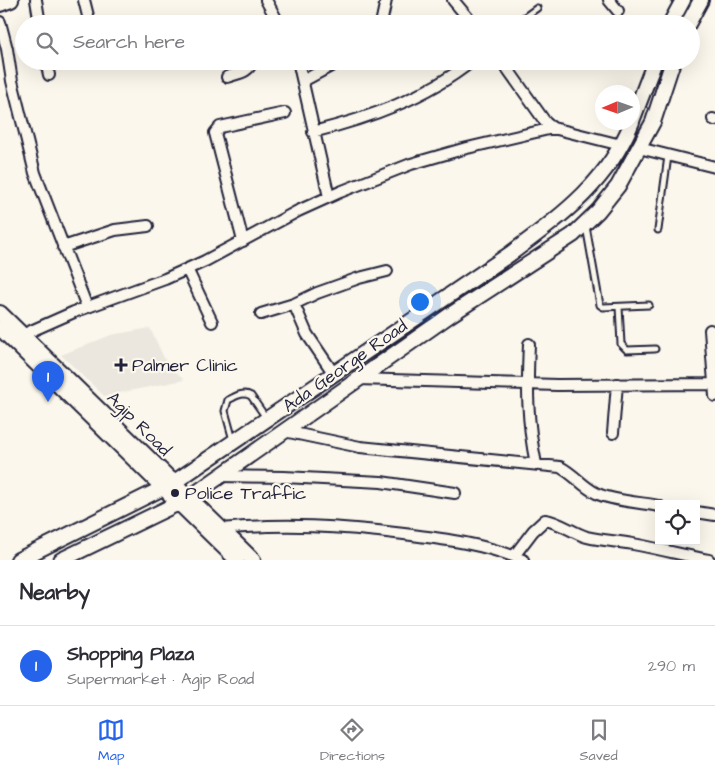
<!DOCTYPE html>
<html lang="en">
<head>
<meta charset="utf-8">
<style>
  :root { --surface:#fff; --page:#f7f7f7; --text:#2b2b33; --muted:#7c7c81; --line:#e1e1e2; --accent:#2563eb }
  body { margin:0; font-family:"Architects Daughter",sans-serif; background:var(--page); color:var(--text) }
  .controls { position:absolute; right:15px; bottom:15px; display:grid; overflow:hidden; border-radius:0px; box-shadow:0 5px 20px #0002 }
  .controls button { width:45px; height:45px; display:grid; place-items:center; padding:0; border:0; border-bottom:1px solid var(--line); background:var(--surface); color:var(--text); font:25px sans-serif }
  .compass { position:absolute; left:595px; top:85px; width:45px; height:45px; border-radius:50%; background:var(--surface); box-shadow:0 5px 20px #0002; rotate:268deg }
  .you { position:absolute; left:419px; top:301px; width:18px; height:18px; margin:-12px; border:4px solid #fff; border-radius:50%; background:#1a73e8; box-shadow:0 0 0 8px #1a73e833 }
  .badge { display:grid; place-items:center; width:32px; height:32px; border-radius:50%; background:var(--accent); color:#fff; font-size:16px; font-weight:700 }
  .pin { position:absolute; translate:-50% -41px; filter:drop-shadow(0 1px 2px #0008) }
  .pin::after { content:''; position:absolute; top:26px; width:18px; height:15px; background:inherit; clip-path:polygon(0 0,100% 0,50% 100%) }
  .list { margin:0; padding:0; list-style:none }
  h2 { display:flex; justify-content:space-between; align-items:center; height:65px; margin:0; padding:0 20px; font-size:21px }
  h2 small { font-size:16px; font-weight:400; color:var(--muted) }
  .list li { display:grid; grid-template-columns:32px 1fr auto; gap:15px; align-items:center; box-sizing:border-box; height:80px; padding:0 20px; border-top:1px solid var(--line) }
  .list b { display:block; font-size:19px; white-space:nowrap }
  .list p { margin:0; font-size:16px; white-space:nowrap; color:var(--muted) }
  .list em { font-size:16px; font-style:normal; color:var(--muted) }
  .icon { flex:none; width:28px; height:28px; fill:none; stroke:currentColor; stroke-width:2; stroke-linecap:round; stroke-linejoin:round }
  .map { position:relative; flex:none; width:715px; height:560px; overflow:hidden }
  .search { position:absolute; background:var(--surface); box-shadow:0 5px 20px #0002; left:15px; right:15px; top:15px; height:55px; display:flex; align-items:center; gap:12px; box-sizing:border-box; padding:0 18px; border-radius:28px; color:var(--muted); font-size:19px }
  .sheet { height:145px; background:var(--surface) }
  nav { display:flex; justify-content:space-around; align-items:center; box-sizing:border-box; height:70px; border-top:1px solid var(--line); background:var(--surface); font-size:14px; color:var(--muted) }
  nav a { display:grid; justify-items:center; gap:2px }
  nav .on { color:var(--accent) }
  .map>svg:first-child { display:block }
  .built { fill:#ebe7df }
  .lines { fill:none; stroke-linecap:round; stroke-linejoin:round }
  .lane-casing { stroke:#22223b; stroke-width:9 }
  .street-casing { stroke:#22223b; stroke-width:14 }
  .secondary-casing { stroke:#22223b; stroke-width:18 }
  .lane { stroke:#fbf7ec; stroke-width:5 }
  .street { stroke:#fbf7ec; stroke-width:10 }
  .secondary { stroke:#fbf7ec; stroke-width:14 }
  .poi-dot { fill:#22223b; stroke:#fbf7ec; stroke-width:2 }
  .labels { text-anchor:middle; dominant-baseline:central; stroke-width:4.5; stroke-linejoin:round; paint-order:stroke }
  .poi-label { font-size:18px; fill:#22223b; stroke:#fbf7ec; text-anchor:start }
  .street-label { font-size:18px; fill:#22223b; stroke:#fbf7ec }
</style>
</head>
<body>
<div class="map">
<svg width="715" height="560" viewBox="0 0 715 560">
  <rect width="100%" height="100%" fill="#fbf7ec"/>
  <filter id="ink" filterUnits="userSpaceOnUse"><feTurbulence type="fractalNoise" baseFrequency=".02" numOctaves="2"/><feDisplacementMap in="SourceGraphic" scale="10" xChannelSelector="R" yChannelSelector="G"/><feConvolveMatrix kernelMatrix="1 2 1 2 8 2 1 2 1" color-interpolation-filters="sRGB"/></filter>
  <g filter="url(#ink)">
    <path class="built" d="M150,328L166,362L184,380L104,396L61,355L111,335Z"/>
    <g class="lines">
      <defs>
        <path id="lane" d="M515,24L537,8
          M586,226L600,305L603,307L649,305
          M658,230L668,156
          M619,307L621,344L627,350L655,349
          M233,440L225,411L228,400C235,397 242,391 251,396L267,419"/>
        <path id="street" d="M36,0L40,24
          M84,0L90,24
          M266,0L279,24
          M453,0L473,24
          M609,0L618,11
          M0,22L7,49L12,81L35,173L87,307
          M381,24L386,0
          M46,61L49,75
          M298,61L329,197
          M502,61L546,123L553,128L621,145
          M227,77C238,73 249,73 252,61
          M303,81L340,61
          M713,119L715,120
          M313,132C369,118 426,98 472,61
          M639,148L715,167
          M243,241L215,133L220,127L285,113
          M63,247L115,230L148,226
          M187,269L212,322
          M294,304L307,334L334,374
          M261,314L294,304L317,293L359,278L387,271
          M710,330L715,396
          M22,335L74,312L165,279L205,261L298,211L340,192L411,164L463,149L553,128
          M529,344C527,388 527,421 536,464
          M358,379L557,385L715,384
          M284,431L360,447L560,467C574,474 583,487 596,493C608,500 644,503 659,506
          M613,433L617,384
          M219,476L284,477L381,482L455,493
          M696,512L715,515
          M221,529C284,523 340,526 404,534C445,539 485,544 523,560
          M514,556L533,531L545,520C560,522 573,533 587,537C603,541 618,541 633,544C659,549 684,555 709,560"/>
        <path id="secondary" d="M0,4L11,0
          M670,24L683,0
          M688,24L701,0
          M632,121L655,61
          M0,313L253,560
          M0,328L237,560
          M18,560L173,483L510,254C561,216 607,184 632,122
          M61,560L189,498L450,315L573,235L598,211L618,186L653,122L673,61"/>
      </defs>
      <use href="#lane" class="lane-casing"/>
      <use href="#street" class="street-casing"/>
      <use href="#secondary" class="secondary-casing"/>
      <use href="#lane" class="lane"/>
      <use href="#street" class="street"/>
      <use href="#secondary" class="secondary"/>
    </g>
  </g>
  <g class="poi-dot">
    <path d="M118.5 357.5h5v5h5v5h-5v5h-5v-5h-5v-5h5z"/>
    <circle cx="175" cy="493" r="5"/>
  </g>
  <g class="labels">
    <g class="poi-label">
      <text x="132" y="365">Palmer Clinic</text>
      <text x="185" y="493">Police Traffic</text>
    </g>
    <g class="street-label">
      <text transform="translate(345 366) rotate(-35)">Ada George Road</text>
      <text transform="translate(139 424) rotate(45)">Agip Road</text>
    </g>
  </g>
</svg>
<div class="controls">
<button><svg class="icon" aria-label="locate" viewBox="0 0 24 24"><circle cx="12" cy="12" r="6"/><path d="M12 2v4M12 18v4M2 12h4M18 12h4"/></svg></button>
</div>
<svg class="compass" viewBox="-18 -18 36 36"><path d="M0-13l5 13h-10z" fill="#e53935"/><path d="M0 13l5-13h-10z" fill="#7c7c81"/></svg>
<div class="you"></div>
<div class="pin badge" style="left:48px;top:402px">1</div>
<div class="search"><svg class="icon" aria-label="search" viewBox="0 0 24 24"><circle cx="10" cy="10" r="6"/><path d="M15 15l6 6"/></svg>Search here</div>
</div>
<section class="sheet">
<h2>Nearby<small></small></h2>
<ul class="list">
<li><span class="badge">1</span><div><b>Shopping Plaza</b><p>Supermarket · Agip Road</p></div><em>290 m</em></li>
</ul>
</section>
<nav>
<a class="on"><svg class="icon" aria-label="map" viewBox="0 0 24 24"><path d="M3 6l6-2 6 2 6-2v14l-6 2-6-2-6 2zM9 4v14M15 6v14"/></svg>Map</a>
<a><svg class="icon" aria-label="directions" viewBox="0 0 24 24"><path d="M12 3l9 9-9 9-9-9zM9 14v-3h6M13 9l2 2-2 2"/></svg>Directions</a>
<a><svg class="icon" aria-label="saved" viewBox="0 0 24 24"><path d="M7 4h10v16l-5-4-5 4z"/></svg>Saved</a>
</nav>
</body>
</html>
